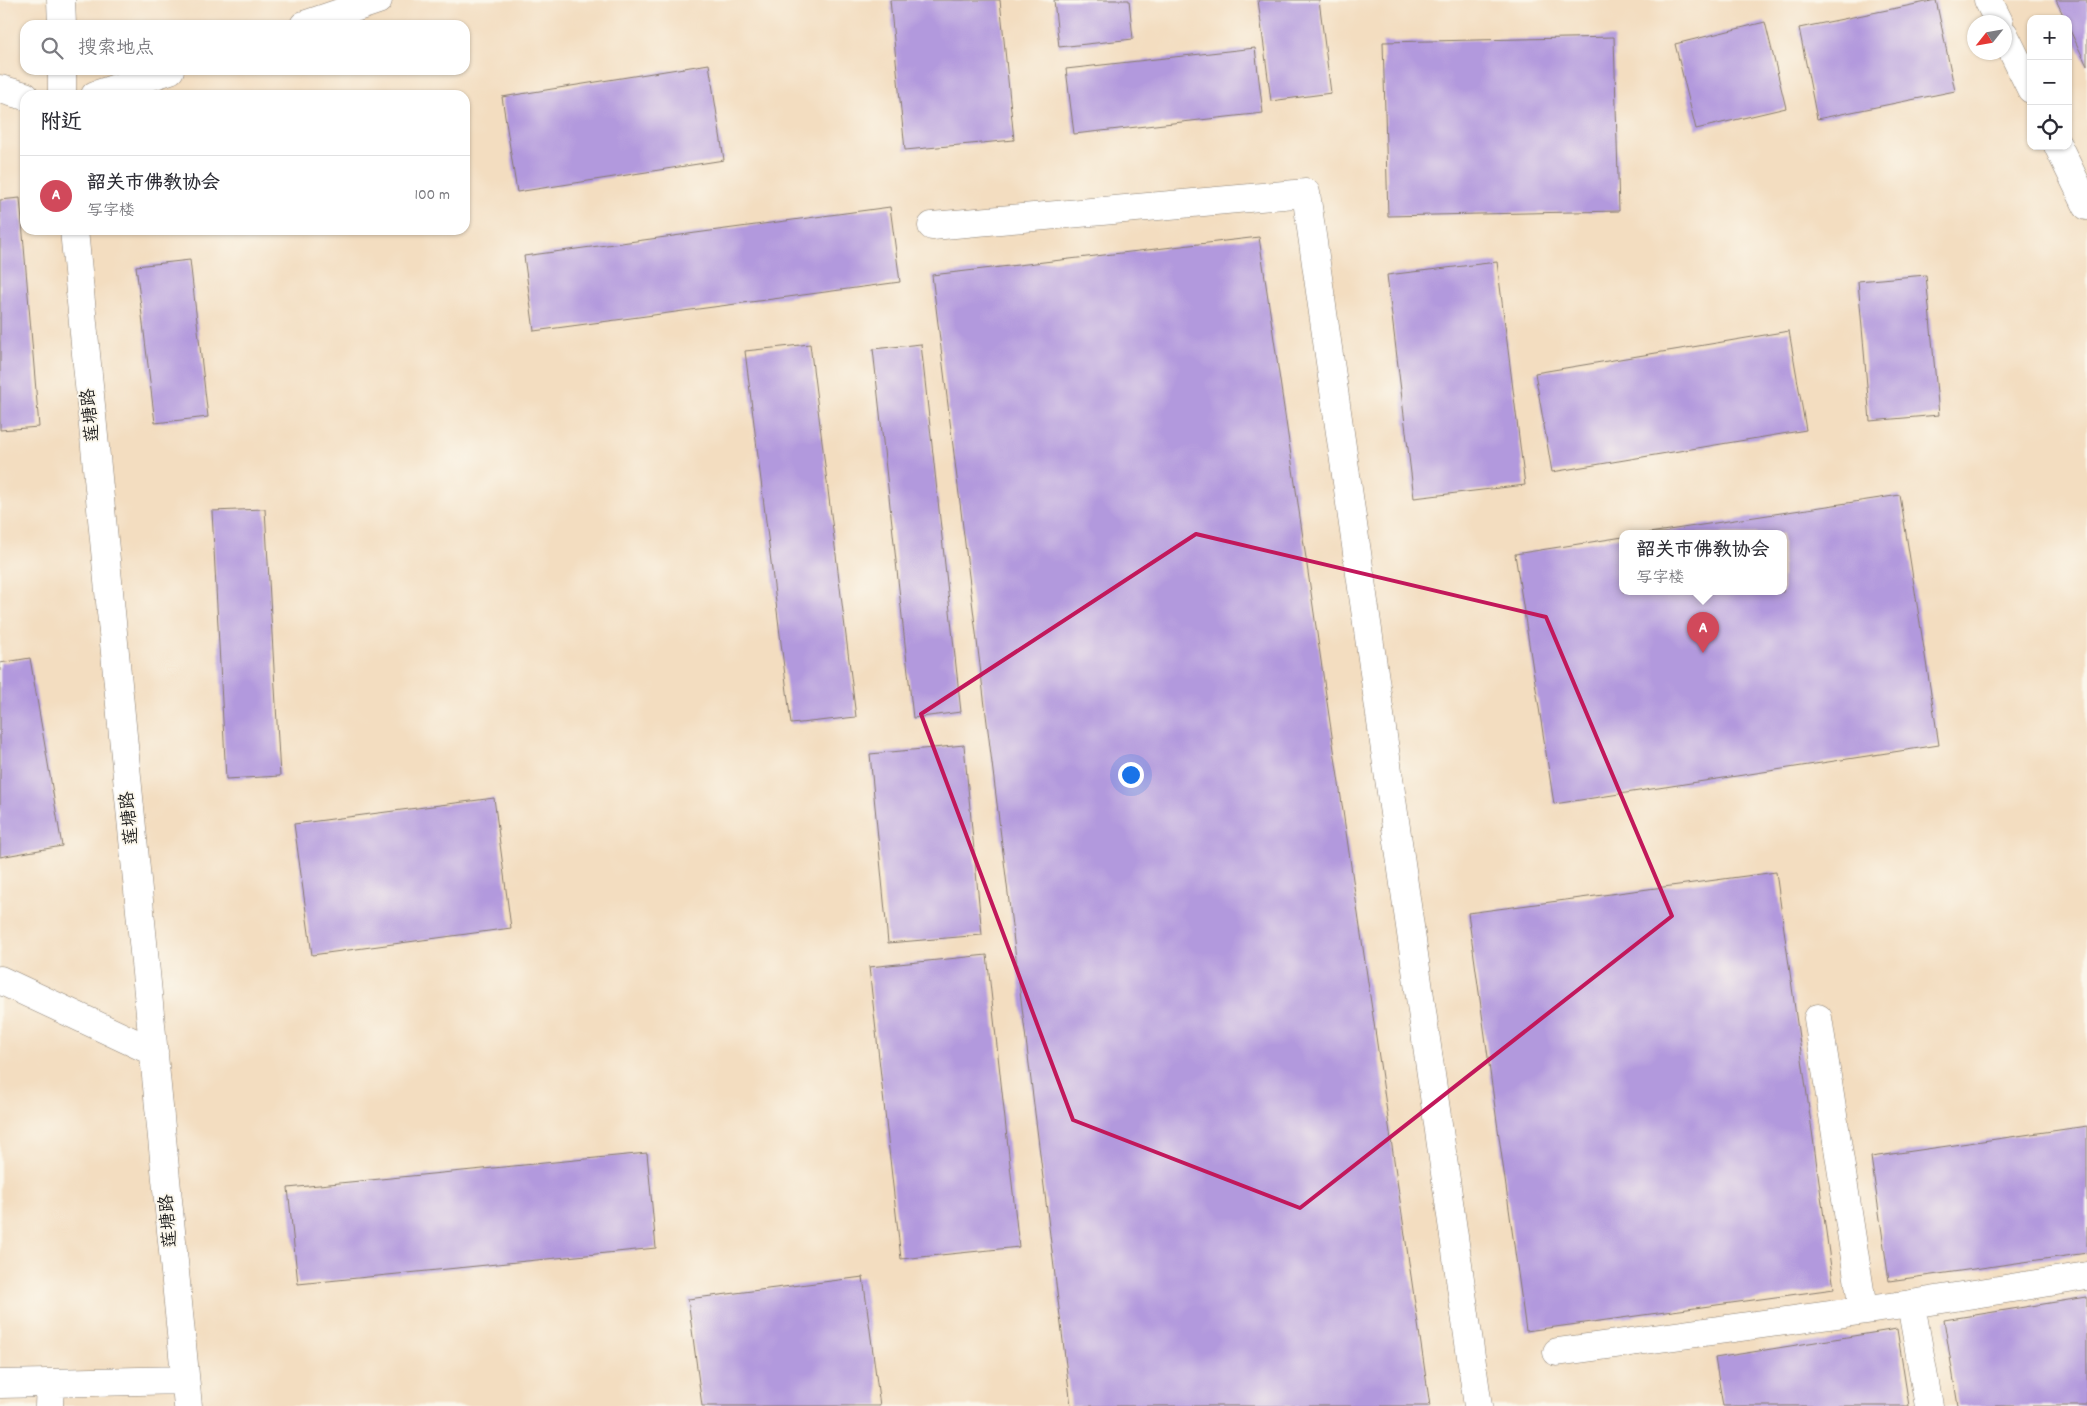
<!DOCTYPE html>
<html lang="zh">
<head>
<meta charset="utf-8">
<style>
  :root { --surface:#fff; --page:#f2f2f3; --text:#2b2b33; --muted:#7c7c81; --line:#e1e1e2; --accent:#d1495b }
  body { margin:0; font-family:Dekko,"LXGW WenKai TC",sans-serif; background:var(--page); color:var(--text) }
  .controls { position:absolute; right:15px; top:15px; display:grid; overflow:hidden; border-radius:10px; box-shadow:0 1px 4px #0004 }
  .controls button { width:45px; height:45px; display:grid; place-items:center; padding:0; border:0; border-bottom:1px solid var(--line); background:var(--surface); color:var(--text); font:25px sans-serif }
  .compass { position:absolute; left:1967px; top:15px; width:45px; height:45px; border-radius:50%; background:var(--surface); box-shadow:0 1px 4px #0004; rotate:239deg }
  .you { position:absolute; left:1130px; top:774px; width:18px; height:18px; margin:-12px; border:4px solid #fff; border-radius:50%; background:#1a73e8; box-shadow:0 0 0 8px #1a73e833 }
  .badge { display:grid; place-items:center; width:32px; height:32px; border-radius:50%; background:var(--accent); color:#fff; font-size:16px; font-weight:700 }
  .pin { position:absolute; translate:-50% -41px; filter:drop-shadow(0 1px 2px #0008) }
  .pin::after { content:''; position:absolute; top:26px; width:18px; height:15px; background:inherit; clip-path:polygon(0 0,100% 0,50% 100%) }
  .popup { position:absolute; left:1619px; top:530px; width:168px; height:65px; box-sizing:border-box; display:grid; place-content:center; border-radius:10px; background:var(--surface); filter:drop-shadow(0 1px 4px #0005); font-size:16px; white-space:nowrap; color:var(--muted) }
  .popup b { font-size:19px; color:var(--text) }
  .popup::after { content:''; position:absolute; left:50%; top:100%; margin-left:-10px; border:10px solid transparent; border-top-color:var(--surface) }
  .list { margin:0; padding:0; list-style:none }
  h2 { display:flex; justify-content:space-between; align-items:center; height:65px; margin:0; padding:0 20px; font-size:21px }
  h2 small { font-size:16px; font-weight:400; color:var(--muted) }
  .list li { display:grid; grid-template-columns:32px 1fr auto; gap:15px; align-items:center; box-sizing:border-box; height:80px; padding:0 20px; border-top:1px solid var(--line) }
  .list b { display:block; font-size:19px; white-space:nowrap }
  .list p { margin:0; font-size:16px; white-space:nowrap; color:var(--muted) }
  .list em { font-size:16px; font-style:normal; color:var(--muted) }
  .icon { flex:none; width:28px; height:28px; fill:none; stroke:currentColor; stroke-width:2; stroke-linecap:round; stroke-linejoin:round }
  .map { position:relative; flex:none; width:2087px; height:1406px; overflow:hidden }
  .search { position:absolute; background:var(--surface); box-shadow:0 1px 4px #0004; left:20px; top:20px; width:450px; height:55px; display:flex; align-items:center; gap:12px; box-sizing:border-box; padding:0 18px; border-radius:15px; color:var(--muted); font-size:19px }
  .panel { position:absolute; background:var(--surface); box-shadow:0 1px 4px #0004; left:20px; top:90px; width:450px; height:145px; border-radius:15px }
  .map>svg:first-child { display:block }
  .building { fill:#b299dd }
  .lines { fill:none; stroke-linecap:round; stroke-linejoin:round }
  .minor-casing { stroke:#887c6e; stroke-width:29 }
  .minor { stroke:#fff; stroke-width:28 }
  .marked { fill:none; stroke:#c2185b; stroke-width:4; stroke-linejoin:round }
  .labels { text-anchor:middle; dominant-baseline:central; stroke-width:4; stroke-linejoin:round; paint-order:stroke }
  .street-label { font-size:18px; fill:#1c1c1c; stroke:#fbf7ec }
</style>
</head>
<body>
<div class="map">
<svg width="2087" height="1406" viewBox="0 0 2087 1406">
  <rect width="100%" height="100%" fill="#fbf7ec"/>
  <filter id="ink" filterUnits="userSpaceOnUse"><feTurbulence type="fractalNoise" baseFrequency=".02" numOctaves="2"/><feDisplacementMap in="SourceGraphic" scale="10" xChannelSelector="R" yChannelSelector="G"/><feConvolveMatrix kernelMatrix="1 2 1 2 8 2 1 2 1" color-interpolation-filters="sRGB"/></filter>
  <filter id="wash" filterUnits="userSpaceOnUse"><feTurbulence type="fractalNoise" baseFrequency=".0096" numOctaves="4" result="noise"/><feDisplacementMap in="SourceGraphic" scale="20" xChannelSelector="R" yChannelSelector="G"/><feGaussianBlur stdDeviation="1.12" result="paint"/><feColorMatrix in="noise" values="0 0 0 0 0 0 0 0 0 0 0 0 0 0 0 0 0 1.4 0 .05"/><feComposite in="paint" operator="in"/></filter>
  <g filter="url(#wash)">
    <rect width="100%" height="100%" fill="#f3ddc0"/>
    <g id="blocks">
      <path class="building" d="M890,0H1000L1014,140L905,150Z
        M1054,0H1129L1133,39L1059,47Z
        M1258,0H1319L1331,93L1271,101Z
        M1936,0L1955,91L1817,119L1799,28Z
        M2056,0H2087V66L2068,26V19H2065Z
        M1765,22L1786,108L1696,129L1675,44Z
        M1614,37L1619,211L1388,216L1383,42Z
        M1255,48L1263,113L1074,134L1066,69Z
        M709,64L724,160L517,192L502,97Z
        M20,198L39,427L0,430V200Z
        M890,207L900,282L534,331L524,256Z
        M1259,237L1430,1406H1071L932,275Z
        M190,260L208,417L155,423L136,266Z
        M1497,262L1525,485L1414,498L1387,275Z
        M1926,275L1939,415L1870,421L1858,281Z
        M1789,331L1806,430L1552,472L1535,373Z
        M810,344L856,717L791,724L745,351Z
        M921,344L961,712L913,718L873,349Z
        M1900,495L1939,745L1554,804L1515,554L1623,537V592H1783V534L1649,533Z
        M265,509L280,776L226,779L212,511Z
        M30,658L62,846L0,857V663Z
        M964,745L982,935L888,943L870,754Z
        M494,798L511,928L312,955L294,824Z
        M1776,872L1834,1289L1526,1331L1468,913Z
        M987,955L1019,1247L901,1259L869,967Z
        M2087,1126V1253L1889,1281L1871,1157Z
        M647,1153L656,1248L298,1284L288,1188Z
        M863,1277L880,1406H702L688,1299Z
        M2087,1297V1406H1958L1944,1320Z
        M1897,1329L1909,1406H1723L1715,1358Z"/>
    </g>
  </g>
  <g filter="url(#ink)">
    <use href="#blocks" fill-opacity="0" stroke="#887c6e" stroke-width="1"/>
    <g class="lines">
      <defs>
        <path id="minor" d="M61,0L62,25
          M1988,0L1999,22
          M304,25L378,0
          M2004,34L2031,89
          M62,70V95
          M0,89L25,96
          M95,95L170,70
          M2058,146L2087,206
          M932,226L1306,193L1478,1406
          M74,230L188,1406
          M0,980L154,1052
          M1818,1018L1863,1310
          M1911,1304L1929,1406
          M1557,1352L1911,1304L2087,1276
          M0,1384L185,1380
          M49,1406L50,1383"/>
      </defs>
      <use href="#minor" class="minor-casing"/>
      <use href="#minor" class="minor"/>
    </g>
  </g>
  <path class="marked" d="M1196,534L1546,617L1672,916L1300,1208L1073,1120L921,714Z"/>
  <g class="labels">
    <g class="street-label">
      <text transform="translate(92 415) rotate(-96)">莲塘路</text>
      <text transform="translate(131 818) rotate(-96)">莲塘路</text>
      <text transform="translate(170 1221) rotate(-95)">莲塘路</text>
    </g>
  </g>
</svg>
<div class="controls">
<button>+</button>
<button>−</button>
<button><svg class="icon" aria-label="locate" viewBox="0 0 24 24"><circle cx="12" cy="12" r="6"/><path d="M12 2v4M12 18v4M2 12h4M18 12h4"/></svg></button>
</div>
<svg class="compass" viewBox="-18 -18 36 36"><path d="M0-13l5 13h-10z" fill="#e53935"/><path d="M0 13l5-13h-10z" fill="#7c7c81"/></svg>
<div class="you"></div>
<div class="pin badge" style="left:1703px;top:653px">A</div>
<div class="popup"><b>韶关市佛教协会</b>写字楼</div>
<div class="search"><svg class="icon" aria-label="search" viewBox="0 0 24 24"><circle cx="10" cy="10" r="6"/><path d="M15 15l6 6"/></svg>搜索地点</div>
<section class="panel">
<h2>附近<small></small></h2>
<ul class="list">
<li><span class="badge">A</span><div><b>韶关市佛教协会</b><p>写字楼</p></div><em>100 m</em></li>
</ul>
</section>
</div>
</body>
</html>
